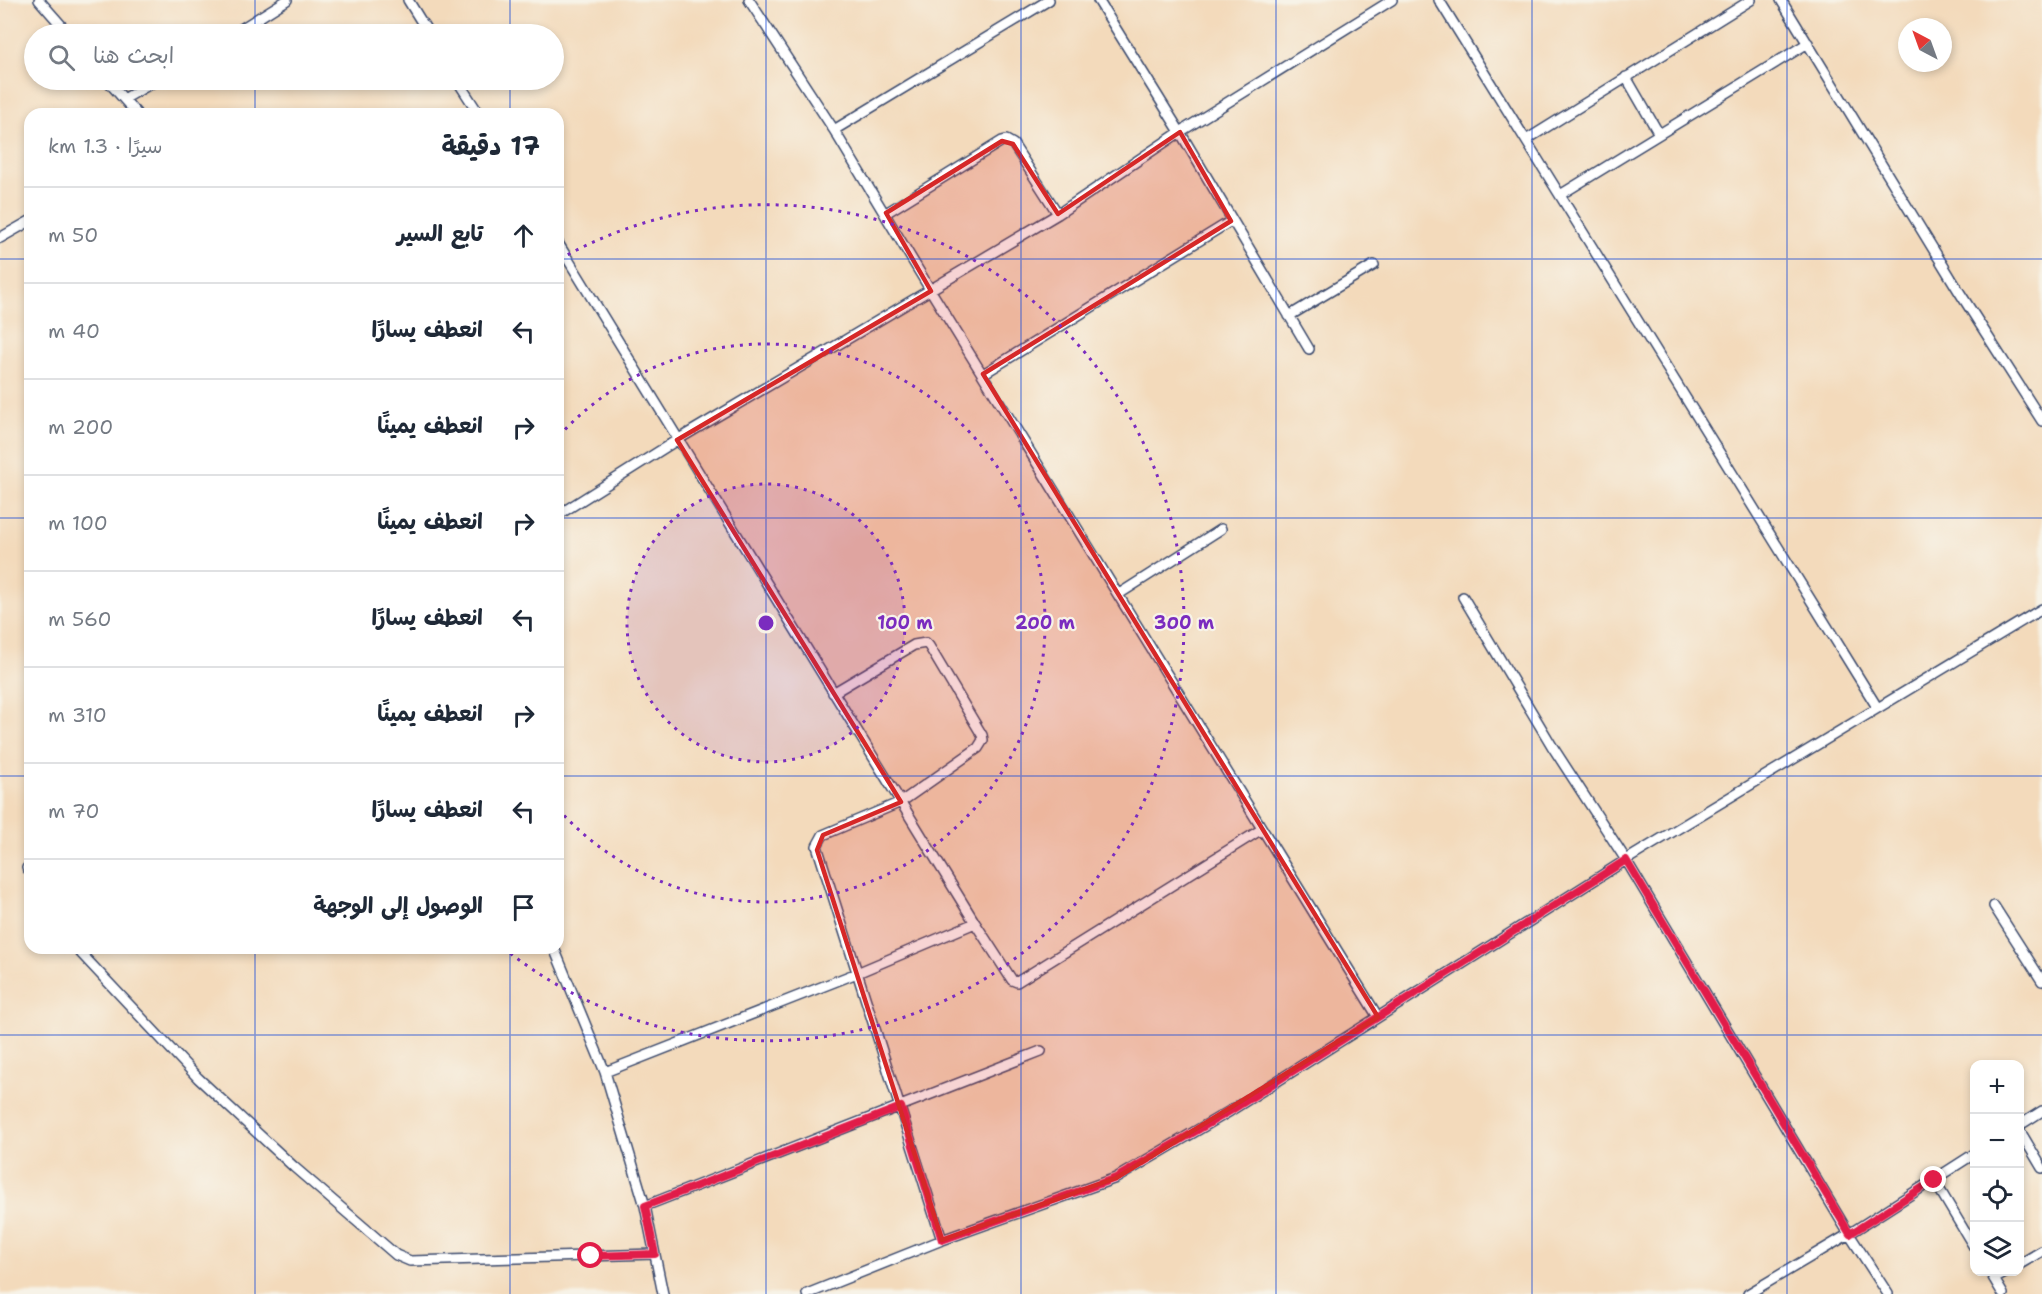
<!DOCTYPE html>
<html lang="ar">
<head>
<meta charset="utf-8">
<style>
  :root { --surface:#fff; --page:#f2f2f3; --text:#1f2937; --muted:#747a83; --line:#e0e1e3 }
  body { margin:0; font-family:"Shantell Sans","Playpen Sans Arabic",sans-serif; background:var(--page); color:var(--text); direction:rtl }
  .controls { position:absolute; right:18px; bottom:18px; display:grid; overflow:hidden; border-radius:12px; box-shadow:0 3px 9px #0003 }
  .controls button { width:54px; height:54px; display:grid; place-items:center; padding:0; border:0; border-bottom:2px solid var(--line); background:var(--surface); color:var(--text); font:30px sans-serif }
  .compass { position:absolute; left:1898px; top:18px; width:54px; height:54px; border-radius:50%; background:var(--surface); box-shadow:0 3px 9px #0003; rotate:319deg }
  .stop { position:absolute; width:18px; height:18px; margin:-14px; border:4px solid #e11d48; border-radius:50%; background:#fff }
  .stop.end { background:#e11d48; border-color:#fff; box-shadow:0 2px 6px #0008 }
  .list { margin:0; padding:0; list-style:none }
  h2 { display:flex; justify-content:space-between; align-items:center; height:78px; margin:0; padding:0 24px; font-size:26px }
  h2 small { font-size:20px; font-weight:400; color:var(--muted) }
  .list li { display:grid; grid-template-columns:39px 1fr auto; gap:18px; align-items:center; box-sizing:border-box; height:96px; padding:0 24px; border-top:2px solid var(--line) }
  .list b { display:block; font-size:22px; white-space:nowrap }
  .list em { font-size:20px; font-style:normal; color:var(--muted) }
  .icon { flex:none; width:33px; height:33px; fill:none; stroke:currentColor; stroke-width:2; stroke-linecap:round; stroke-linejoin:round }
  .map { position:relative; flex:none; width:2042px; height:1294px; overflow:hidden; direction:ltr }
  .search { position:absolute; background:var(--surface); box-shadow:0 3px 9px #0003; left:24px; top:24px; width:540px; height:66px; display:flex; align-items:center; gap:15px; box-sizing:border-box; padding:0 21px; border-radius:33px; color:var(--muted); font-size:22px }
  .panel { position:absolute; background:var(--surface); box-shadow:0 3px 9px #0003; left:24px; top:108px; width:540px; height:846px; border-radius:18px; direction:rtl }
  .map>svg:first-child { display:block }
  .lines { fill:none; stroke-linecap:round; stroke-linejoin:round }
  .minor-casing { stroke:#3b496c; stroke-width:12 }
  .minor { stroke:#fff; stroke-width:9 }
  .route { stroke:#e11d48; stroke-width:8 }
  .marked { fill:#d62828; fill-opacity:0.2; stroke:#d62828; stroke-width:4.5; stroke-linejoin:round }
  .grid { fill:none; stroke:#1d4ed8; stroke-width:1.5; stroke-opacity:0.55 }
  .ring { fill:none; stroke:#7b2cbf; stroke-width:3; stroke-dasharray:3 6 }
  .centre { fill:#7b2cbf; stroke:#f7f3e8; stroke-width:3 }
  .ring-label { font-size:18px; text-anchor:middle; font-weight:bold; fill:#7b2cbf; stroke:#f7f3e8; stroke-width:4.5; stroke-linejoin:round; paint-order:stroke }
</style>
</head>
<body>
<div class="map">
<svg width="2042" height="1294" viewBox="0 0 2042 1294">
  <rect width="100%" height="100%" fill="#f7f3e8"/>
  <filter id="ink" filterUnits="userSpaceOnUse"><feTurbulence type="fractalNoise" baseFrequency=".0167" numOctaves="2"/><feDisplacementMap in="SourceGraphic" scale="12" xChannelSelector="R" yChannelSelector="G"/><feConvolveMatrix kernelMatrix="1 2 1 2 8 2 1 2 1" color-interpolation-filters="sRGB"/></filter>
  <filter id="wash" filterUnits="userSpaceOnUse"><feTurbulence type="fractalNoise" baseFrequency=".008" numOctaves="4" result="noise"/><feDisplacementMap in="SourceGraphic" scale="24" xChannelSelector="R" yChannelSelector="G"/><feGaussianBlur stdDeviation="1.35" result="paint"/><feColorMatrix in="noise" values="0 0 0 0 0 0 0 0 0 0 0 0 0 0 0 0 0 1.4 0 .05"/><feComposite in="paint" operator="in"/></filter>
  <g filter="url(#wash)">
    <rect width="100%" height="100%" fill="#f3dabb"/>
  </g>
  <g filter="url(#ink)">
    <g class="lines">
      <defs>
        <path id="minor" d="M39,0L69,34
          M408,0L429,34
          M749,0L834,130L931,291L1378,1017
          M1098,0L1180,132L1309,349
          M1439,0L1877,707
          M1781,0L1960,293L2042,421
          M233,34L287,0
          M1626,77L1659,134
          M107,80L137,114
          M457,80L479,114
          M124,99L157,80
          M834,130L1049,0
          M1526,140L1751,0
          M1560,195L1808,43
          M886,213L1002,141L1006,140L1013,144L1058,214
          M0,238L30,221
          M558,243L975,923L857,973L605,1072
          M1289,316L1374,265
          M983,374L1231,221
          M558,515L677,440L1058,214L1180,132L1392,0
          M1119,594L1221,529
          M1463,597L1552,746L1626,860L1849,1234L1888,1294
          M833,693L914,645L926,643L929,646L982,735L983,740L978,748L901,802L823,835L817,846L942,1240
          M27,868L30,872
          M1994,906L2042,981
          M975,923L1012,980L1017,982L1262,829
          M76,948L198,1078L294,1167L396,1255L410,1261L655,1254
          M554,948L605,1072L645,1206L663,1294
          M2020,1125L2042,1111
          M2020,1131L2042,1168
          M1934,1180L1974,1247
          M645,1206L1041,1051
          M2020,1264L2042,1251
          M1990,1272L2003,1294
          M1994,1279L2007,1272
          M807,1294L942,1240L1116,1178L1230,1111L1626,860L2042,609
          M1748,1294L1849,1234L1974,1154"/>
      </defs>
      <use href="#minor" class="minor-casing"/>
      <use href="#minor" class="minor"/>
    </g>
  </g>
  <g class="lines" filter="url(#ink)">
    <path class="route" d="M591,1256L655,1254L645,1206L901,1107L942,1240L1116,1178L1230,1111L1626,860L1850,1234L1934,1180"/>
  </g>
  <path class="marked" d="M1180,132L1231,221L983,374L1378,1017L1116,1178L942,1240L817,850L823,835L901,802L677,440L931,291L886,213L1002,141L1013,144L1058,214Z"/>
  <path class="grid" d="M255,0V34M510,0V34M766,0V1294M1021,0V1294M1276,0V1294M1532,0V1294M1787,0V1294M255,80V114M510,80V114M0,259H30M558,259H2042M0,518H30M558,518H2042M0,776H30M558,776H2042M255,948V1294M510,948V1294M0,1035H2042"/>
  <circle cx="766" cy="623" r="139" fill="#7b2cbf" fill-opacity=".12"/>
  <g class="ring">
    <circle cx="766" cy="623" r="139"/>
    <path d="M559 436A279 279 0 1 1 559 810"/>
    <path d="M560 259A418 418 0 1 1 506 950"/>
  </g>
  <circle cx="766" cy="623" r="9" class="centre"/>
  <g class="ring-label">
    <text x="905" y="629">100 m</text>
    <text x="1045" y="629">200 m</text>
    <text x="1184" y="629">300 m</text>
  </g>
</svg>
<div class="controls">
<button>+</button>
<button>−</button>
<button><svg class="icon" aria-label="locate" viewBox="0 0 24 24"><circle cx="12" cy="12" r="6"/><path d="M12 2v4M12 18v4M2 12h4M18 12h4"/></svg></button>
<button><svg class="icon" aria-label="layers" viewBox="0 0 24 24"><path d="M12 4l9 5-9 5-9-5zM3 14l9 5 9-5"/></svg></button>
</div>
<svg class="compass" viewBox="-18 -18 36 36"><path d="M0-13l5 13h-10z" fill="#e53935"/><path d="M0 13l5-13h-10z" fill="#747a83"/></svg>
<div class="stop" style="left:591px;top:1256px"></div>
<div class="stop end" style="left:1934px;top:1180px"></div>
<div class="search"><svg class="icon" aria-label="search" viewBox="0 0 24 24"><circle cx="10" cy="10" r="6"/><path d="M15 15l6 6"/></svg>ابحث هنا</div>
<section class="panel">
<h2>17 دقيقة<small>سيرًا · 1.3 km</small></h2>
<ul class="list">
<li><svg class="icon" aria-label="ahead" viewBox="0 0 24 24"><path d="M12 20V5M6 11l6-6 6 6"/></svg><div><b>تابع السير</b></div><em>50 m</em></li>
<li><svg class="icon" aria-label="left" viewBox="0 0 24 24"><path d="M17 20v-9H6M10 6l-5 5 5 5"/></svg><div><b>انعطف يسارًا</b></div><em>40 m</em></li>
<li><svg class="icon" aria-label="right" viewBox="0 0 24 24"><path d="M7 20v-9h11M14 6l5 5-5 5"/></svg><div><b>انعطف يمينًا</b></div><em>200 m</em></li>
<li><svg class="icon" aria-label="right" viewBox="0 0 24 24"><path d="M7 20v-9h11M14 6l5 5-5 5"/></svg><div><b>انعطف يمينًا</b></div><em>100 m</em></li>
<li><svg class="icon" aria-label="left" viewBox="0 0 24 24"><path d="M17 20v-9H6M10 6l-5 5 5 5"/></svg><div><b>انعطف يسارًا</b></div><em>560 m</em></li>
<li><svg class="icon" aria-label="right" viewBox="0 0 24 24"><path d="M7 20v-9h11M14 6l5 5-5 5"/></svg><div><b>انعطف يمينًا</b></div><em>310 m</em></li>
<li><svg class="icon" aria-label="left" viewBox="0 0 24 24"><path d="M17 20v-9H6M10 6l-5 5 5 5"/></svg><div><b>انعطف يسارًا</b></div><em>70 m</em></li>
<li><svg class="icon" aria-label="arrive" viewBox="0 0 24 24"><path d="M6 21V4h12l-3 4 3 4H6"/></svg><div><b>الوصول إلى الوجهة</b></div></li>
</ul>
</section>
</div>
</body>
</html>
